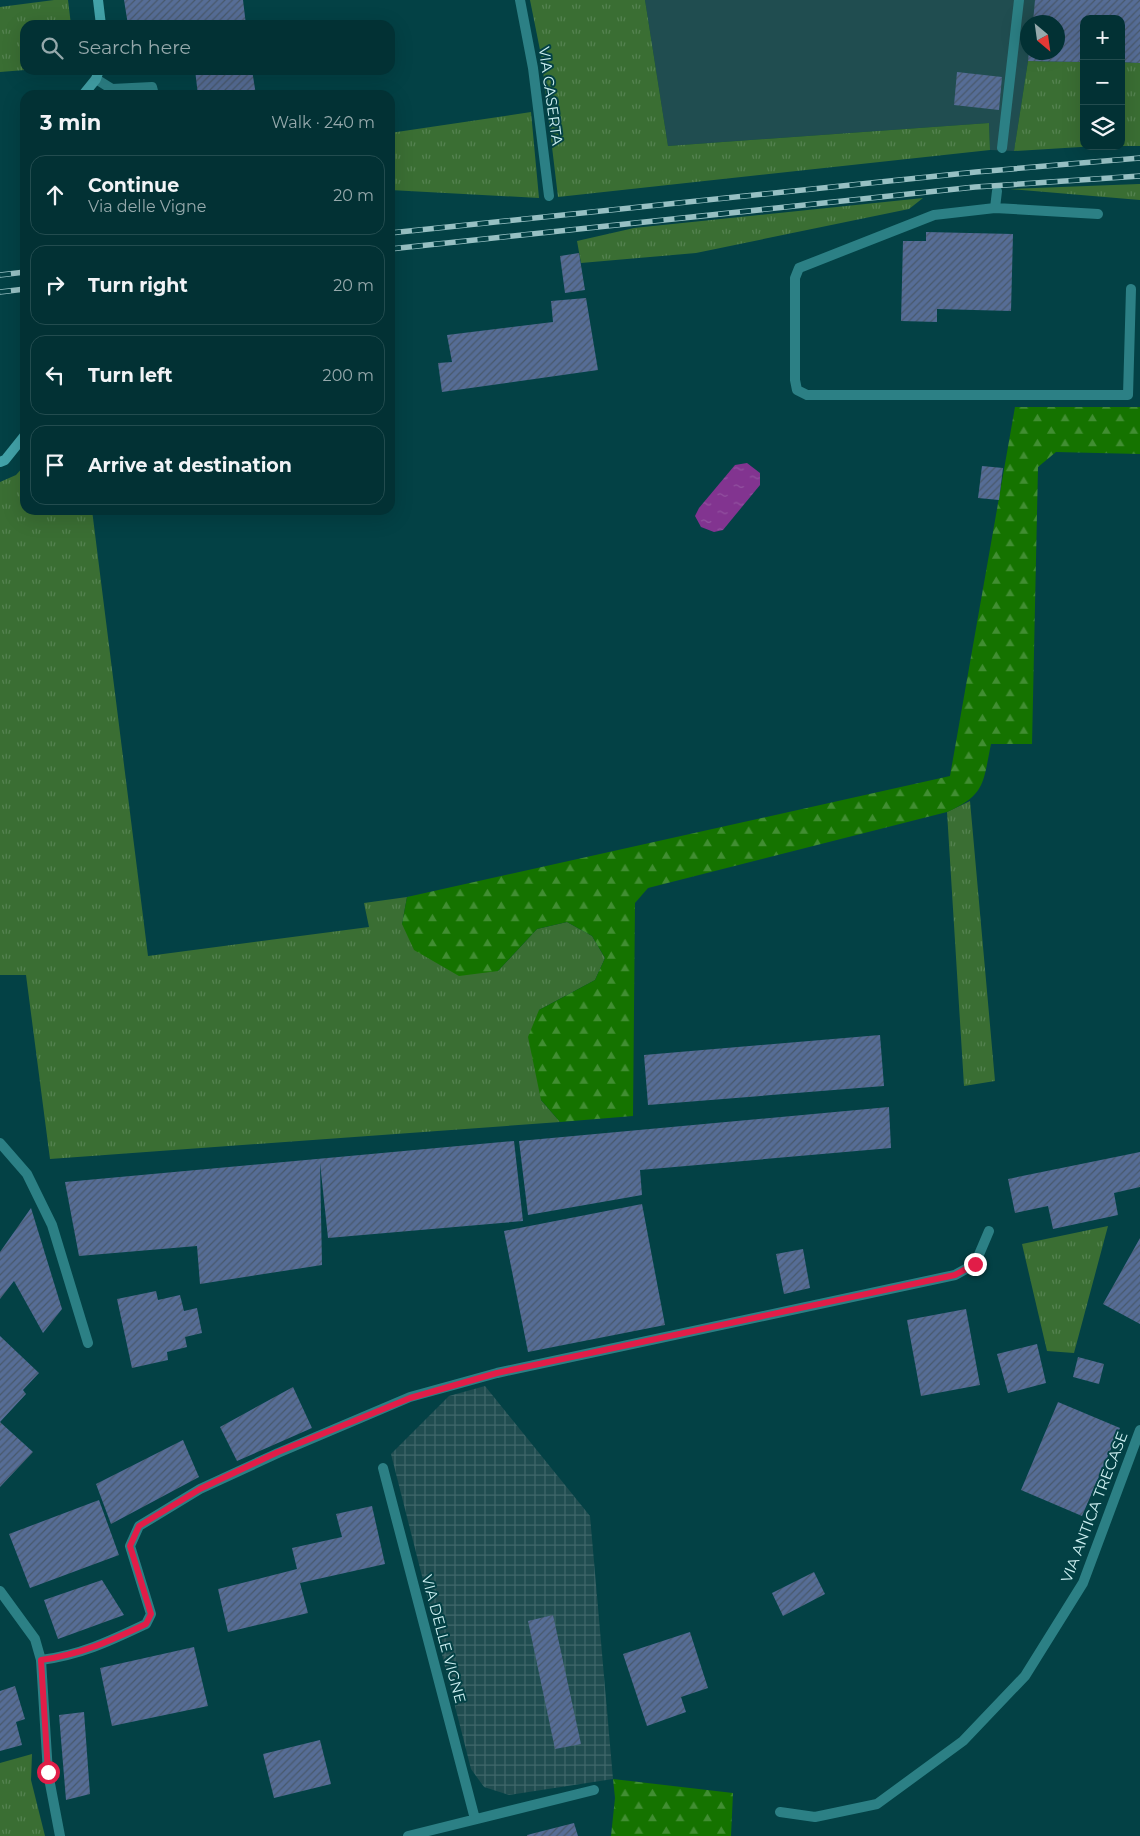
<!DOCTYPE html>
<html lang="en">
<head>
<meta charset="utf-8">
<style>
  :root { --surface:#023134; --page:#103d40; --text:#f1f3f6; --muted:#96a9ac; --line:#234c4f }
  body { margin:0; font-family:Montserrat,sans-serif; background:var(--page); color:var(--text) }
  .controls { position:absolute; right:15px; top:15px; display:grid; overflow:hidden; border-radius:10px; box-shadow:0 5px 20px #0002 }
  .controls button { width:45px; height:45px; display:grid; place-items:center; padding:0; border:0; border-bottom:1px solid var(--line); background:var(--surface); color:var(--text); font:25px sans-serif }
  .compass { position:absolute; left:1020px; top:15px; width:45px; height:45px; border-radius:50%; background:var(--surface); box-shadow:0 5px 20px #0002; rotate:151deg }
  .stop { position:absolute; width:15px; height:15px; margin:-11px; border:4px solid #e11d48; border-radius:50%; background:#fff }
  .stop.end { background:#e11d48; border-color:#fff; box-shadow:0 1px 5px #0008 }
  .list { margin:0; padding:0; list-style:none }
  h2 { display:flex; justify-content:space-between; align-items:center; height:65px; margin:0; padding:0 20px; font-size:21px }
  h2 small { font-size:16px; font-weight:400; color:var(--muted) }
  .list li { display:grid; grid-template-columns:32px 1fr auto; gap:15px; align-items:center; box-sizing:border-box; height:80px; margin:0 10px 10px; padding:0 10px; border:1px solid var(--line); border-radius:15px }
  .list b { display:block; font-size:19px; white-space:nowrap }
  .list p { margin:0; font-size:16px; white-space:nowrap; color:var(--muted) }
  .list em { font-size:16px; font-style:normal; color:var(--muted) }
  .icon { flex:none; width:28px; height:28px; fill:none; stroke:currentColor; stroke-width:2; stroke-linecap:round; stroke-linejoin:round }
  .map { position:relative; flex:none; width:1140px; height:1836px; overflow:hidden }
  .search { position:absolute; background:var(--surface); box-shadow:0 5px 20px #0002; left:20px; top:20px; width:375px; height:55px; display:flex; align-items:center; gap:12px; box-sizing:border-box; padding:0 18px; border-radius:15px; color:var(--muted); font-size:19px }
  .panel { position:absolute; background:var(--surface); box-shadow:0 5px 20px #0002; left:20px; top:90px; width:375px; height:425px; border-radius:15px }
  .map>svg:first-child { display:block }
  .built { fill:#204d50; fill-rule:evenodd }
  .industrial { fill:url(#industrial-grid) }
  .grass { fill:url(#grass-tufts) }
  .forest { fill:url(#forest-firs) }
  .water { fill:url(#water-ripples) }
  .building { fill:url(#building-hatch) }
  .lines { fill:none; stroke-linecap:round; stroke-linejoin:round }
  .lane { stroke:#2c8085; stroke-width:10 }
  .street { stroke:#2c8085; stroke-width:10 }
  .secondary { stroke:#42a2a8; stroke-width:10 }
  .rail-casing { stroke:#97c0c3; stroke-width:5.5 }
  .rail { stroke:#034145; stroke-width:4; stroke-dasharray:11; stroke-linecap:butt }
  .route { stroke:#e11d48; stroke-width:6 }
  .labels { text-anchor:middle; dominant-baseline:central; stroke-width:4; stroke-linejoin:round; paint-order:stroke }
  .street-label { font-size:15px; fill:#cef0f2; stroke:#034145 }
</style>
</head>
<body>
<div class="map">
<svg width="1140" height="1836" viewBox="0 0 1140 1836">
  <defs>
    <pattern id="industrial-grid" width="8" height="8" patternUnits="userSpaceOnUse" patternTransform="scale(1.25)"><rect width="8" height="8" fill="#204d50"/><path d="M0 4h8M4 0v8" fill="none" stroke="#3f676a"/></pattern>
    <pattern id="grass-tufts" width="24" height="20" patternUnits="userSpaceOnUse" patternTransform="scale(1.25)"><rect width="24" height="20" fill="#3a6e33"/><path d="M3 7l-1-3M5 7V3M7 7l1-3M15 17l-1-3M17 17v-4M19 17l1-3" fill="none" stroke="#558351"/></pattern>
    <pattern id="forest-firs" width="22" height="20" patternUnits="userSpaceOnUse" patternTransform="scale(1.25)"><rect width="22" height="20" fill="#157300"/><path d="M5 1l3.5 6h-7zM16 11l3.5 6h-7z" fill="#418e32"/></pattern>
    <pattern id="water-ripples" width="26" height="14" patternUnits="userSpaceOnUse" patternTransform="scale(1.25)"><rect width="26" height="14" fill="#823490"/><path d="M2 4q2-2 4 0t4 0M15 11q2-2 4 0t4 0" fill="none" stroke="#9252a0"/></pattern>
    <pattern id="building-hatch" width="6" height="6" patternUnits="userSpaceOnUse" patternTransform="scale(1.25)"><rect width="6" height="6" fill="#566d96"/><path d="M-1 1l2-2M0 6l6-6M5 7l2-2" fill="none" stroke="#49596c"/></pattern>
  </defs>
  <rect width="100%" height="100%" fill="#034145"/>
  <path class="built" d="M645,0H1140V63L1121,62V19H1084V62L1028,61L1014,151L990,150L989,123L668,146ZM1028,22H1058V52H1028Z"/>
  <path class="industrial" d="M485,1386L590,1516L613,1779L509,1795L484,1787L471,1769L391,1454L449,1396Z"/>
  <path class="grass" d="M54,0H68L71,25H25V70L0,72V7Z
    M530,0H645L668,146L989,123L990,150L558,197L541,55Z
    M1028,61L1084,62V146H1097L1014,151Z
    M1121,62L1140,63V146H1121Z
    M531,112L539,198L390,190V133Z
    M1140,184V200L1010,189L1139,184Z
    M923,198L909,209L696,253L581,263L577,241L634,228Z
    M25,465V510H92L148,956L369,927L364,903L407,897L402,924L498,971L537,929L567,922L592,936L605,958L595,980L539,1010L541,1100L560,1122L50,1159L26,975H0V482L16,475Z
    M970,801L995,1081L964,1086L947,812Z
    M1108,1226L1074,1353L1047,1351L1022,1244Z
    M32,1754L31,1780L45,1836H0V1763Z"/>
  <path class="forest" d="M1015,407H1140V454L1056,452L1038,467L1032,744H991C983,782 986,795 947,812L648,888L635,903L633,1116L560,1122L541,1100L528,1037L539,1010L595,980L605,958L592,936L567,922L537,929L498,971L459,976L414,950L402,924L407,897L950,776Z
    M613,1779L733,1793L731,1836H611L615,1798Z"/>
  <path class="water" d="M747,463L760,473V485L723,530L714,532L701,527L695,516L699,508L735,465Z"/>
  <path class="building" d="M124,0H243L246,25H128Z
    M1035,0H1140V63L1121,62V19H1084V62L1028,61L1029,52H1058V22H1033Z
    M195,70H252L256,95H198Z
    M957,72L1002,77L999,110L954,105Z
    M926,232L1013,234L1011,311L937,309V322L901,321L903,241H926Z
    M579,253L585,290L565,293L560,256Z
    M586,298L598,370L442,392L438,363L452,362L447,335L553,322L551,301Z
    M982,466L1003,468L999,500L978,498Z
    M880,1035L884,1086L648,1105L644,1055Z
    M889,1107L891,1148L640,1170L642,1195L528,1215L519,1141Z
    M514,1141L523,1221L328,1238L320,1163L322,1265L200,1284L197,1246L79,1256L65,1182Z
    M1140,1152V1187L1114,1193L1118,1215L1053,1229L1048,1206L1015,1213L1008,1179Z
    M642,1204L665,1325L528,1352L504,1231Z
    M31,1208L62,1309L43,1333L14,1281L0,1299V1252Z
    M1140,1238V1324L1103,1304Z
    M803,1249L810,1288L784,1294L776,1254Z
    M156,1291L158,1300L180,1295L184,1311L197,1308L202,1333L185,1337L187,1347L167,1352L168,1360L132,1368L117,1299Z
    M966,1309L980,1385L921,1396L907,1320Z
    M0,1336L39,1373L23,1390L26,1394L0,1422L33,1452L0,1487Z
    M1037,1344L1046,1383L1008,1393L997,1354Z
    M1078,1357L1104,1364L1099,1384L1073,1377Z
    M293,1387L312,1428L237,1461L220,1427Z
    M1058,1402L1120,1428L1082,1516L1021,1490Z
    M183,1440L199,1477L111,1524L96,1484Z
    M99,1500L119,1555L30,1588L9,1534Z
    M372,1506L385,1564L300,1583L308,1613L228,1632L218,1589L297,1569L292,1548L342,1537L336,1514Z
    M814,1572L825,1594L783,1616L772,1593Z
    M102,1580L124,1615L58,1639L44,1600Z
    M553,1615L581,1744L555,1749L528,1621Z
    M690,1632L708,1688L681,1697L686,1712L647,1726L623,1654Z
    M194,1647L208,1706L112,1726L100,1668Z
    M15,1686L25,1719L16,1722L22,1745L0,1751V1691Z
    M84,1712L90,1794L66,1800L59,1715Z
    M320,1740L331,1784L274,1798L263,1754Z
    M574,1823L578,1836H527V1835Z"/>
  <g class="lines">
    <path class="lane" d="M96,79L112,89L152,87L154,95
      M997,191L995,208L934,215L799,268L795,278V380L797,390L807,395H1128L1131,289
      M995,208L1098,214
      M0,1143L27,1174L52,1225L88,1343
      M41,1660C81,1655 110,1641 146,1624L151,1614L130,1546L139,1526L200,1489L278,1453L410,1397L497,1373L955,1275L975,1264L989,1231"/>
    <path class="street" d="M520,0L533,68L549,196
      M1002,148L1019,0
      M383,1468L475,1819
      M0,1591L35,1639L41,1660L48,1773L60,1836
      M780,1812L815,1817L877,1804L963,1741L1025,1676L1083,1583L1140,1430
      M408,1836L594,1790"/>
    <path class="secondary" d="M98,0L101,25
      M83,95L96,79L99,70
      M25,191V213
      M0,462L5,460L25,435"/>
    <defs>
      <path id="rail" d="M390,233L976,172L1140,158
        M390,249L975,187L1140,176
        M0,275L25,272
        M0,292L25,289"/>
    </defs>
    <use href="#rail" class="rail-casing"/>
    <use href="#rail" class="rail"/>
  </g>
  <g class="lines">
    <path class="route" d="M48,1772L41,1660C82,1654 110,1641 146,1624L151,1614L130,1546L139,1526L200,1489L278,1452L410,1398L497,1373L955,1275L975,1264"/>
  </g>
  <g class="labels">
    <g class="street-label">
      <text transform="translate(551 96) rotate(82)">VIA CASERTA</text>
      <text transform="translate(1094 1507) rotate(-69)">VIA ANTICA TRECASE</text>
      <text transform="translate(444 1639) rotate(75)">VIA DELLE VIGNE</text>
    </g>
  </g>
</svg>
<div class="controls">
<button>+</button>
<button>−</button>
<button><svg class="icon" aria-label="layers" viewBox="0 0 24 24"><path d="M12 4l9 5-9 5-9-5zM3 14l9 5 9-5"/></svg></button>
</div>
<svg class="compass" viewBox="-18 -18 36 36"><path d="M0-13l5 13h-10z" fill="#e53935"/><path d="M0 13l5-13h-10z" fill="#96a9ac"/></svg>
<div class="stop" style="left:48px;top:1772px"></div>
<div class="stop end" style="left:975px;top:1264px"></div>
<div class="search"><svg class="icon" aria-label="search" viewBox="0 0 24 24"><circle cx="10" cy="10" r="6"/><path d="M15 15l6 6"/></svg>Search here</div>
<section class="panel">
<h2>3 min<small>Walk · 240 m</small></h2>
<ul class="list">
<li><svg class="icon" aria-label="ahead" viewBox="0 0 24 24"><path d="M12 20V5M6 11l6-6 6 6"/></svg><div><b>Continue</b><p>Via delle Vigne</p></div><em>20 m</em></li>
<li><svg class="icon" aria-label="right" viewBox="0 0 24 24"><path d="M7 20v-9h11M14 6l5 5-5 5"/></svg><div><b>Turn right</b></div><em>20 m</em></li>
<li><svg class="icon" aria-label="left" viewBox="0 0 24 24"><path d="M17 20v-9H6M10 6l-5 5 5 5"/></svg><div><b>Turn left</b></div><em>200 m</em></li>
<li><svg class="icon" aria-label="arrive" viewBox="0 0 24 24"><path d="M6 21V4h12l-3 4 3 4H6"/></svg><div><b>Arrive at destination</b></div></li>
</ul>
</section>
</div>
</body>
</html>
